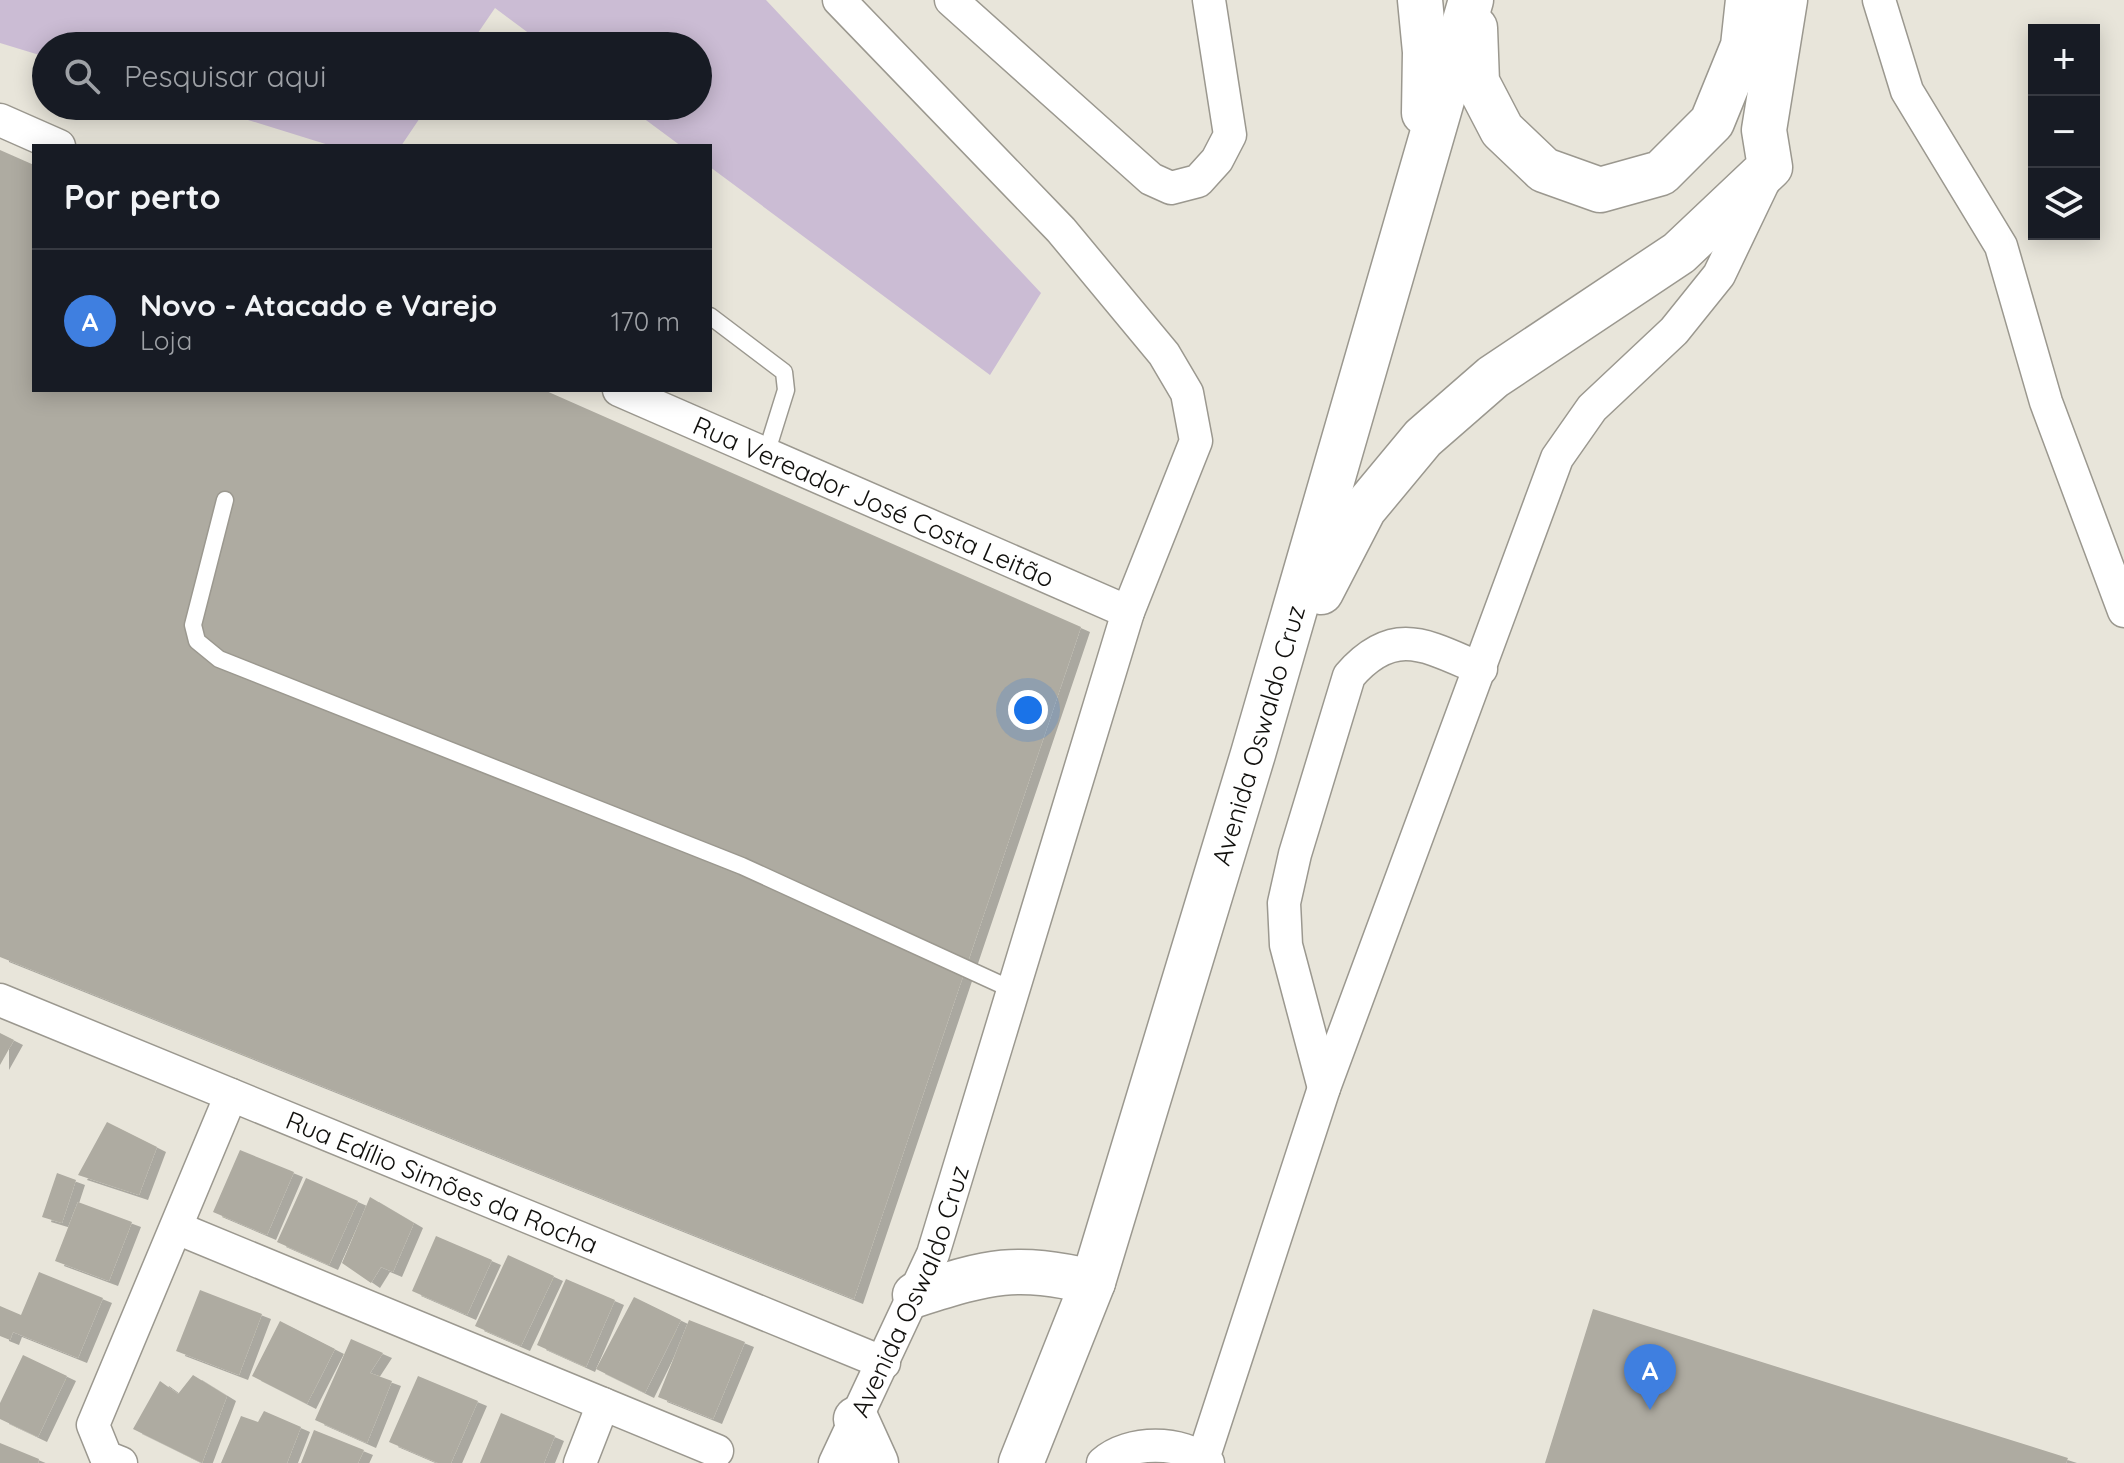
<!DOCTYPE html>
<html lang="pt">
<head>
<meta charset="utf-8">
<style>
  :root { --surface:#171b24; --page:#20242c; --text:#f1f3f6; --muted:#9ea1a6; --line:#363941; --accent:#0f766e }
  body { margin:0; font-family:Quicksand,sans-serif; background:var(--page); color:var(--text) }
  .controls { position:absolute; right:24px; top:24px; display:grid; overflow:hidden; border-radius:0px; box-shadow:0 4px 20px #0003 }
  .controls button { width:72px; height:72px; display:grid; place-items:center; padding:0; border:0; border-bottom:2px solid var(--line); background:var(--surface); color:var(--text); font:40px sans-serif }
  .you { position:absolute; left:1028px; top:710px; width:28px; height:28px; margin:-20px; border:6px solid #fff; border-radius:50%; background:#1a73e8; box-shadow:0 0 0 12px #1a73e833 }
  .badge { display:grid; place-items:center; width:52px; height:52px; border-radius:50%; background:var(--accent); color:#fff; font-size:26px; font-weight:700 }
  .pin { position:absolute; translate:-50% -66px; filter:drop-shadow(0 2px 4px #0008) }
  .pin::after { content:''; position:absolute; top:42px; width:28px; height:24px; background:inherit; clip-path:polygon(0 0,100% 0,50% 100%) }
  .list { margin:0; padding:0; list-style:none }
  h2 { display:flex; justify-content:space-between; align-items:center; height:104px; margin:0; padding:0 32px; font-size:34px }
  h2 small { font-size:26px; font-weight:400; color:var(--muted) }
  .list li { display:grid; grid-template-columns:52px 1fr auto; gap:24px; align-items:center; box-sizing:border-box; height:144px; padding:0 32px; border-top:2px solid var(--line) }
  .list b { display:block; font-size:30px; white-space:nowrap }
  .list p { margin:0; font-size:26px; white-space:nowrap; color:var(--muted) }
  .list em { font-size:26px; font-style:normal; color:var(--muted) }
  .icon { flex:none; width:44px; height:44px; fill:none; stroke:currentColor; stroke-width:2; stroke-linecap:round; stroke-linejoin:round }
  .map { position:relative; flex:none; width:2124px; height:1463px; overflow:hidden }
  .search { position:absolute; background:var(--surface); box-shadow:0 4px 20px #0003; left:32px; top:32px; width:680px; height:88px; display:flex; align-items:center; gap:20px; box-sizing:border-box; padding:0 28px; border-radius:44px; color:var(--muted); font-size:30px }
  .panel { position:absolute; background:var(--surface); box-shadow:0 4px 20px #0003; left:32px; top:144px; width:680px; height:248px; border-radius:0px }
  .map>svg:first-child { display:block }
  .green { fill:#cbbcd4 }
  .building { fill:#aeaba1; filter:url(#shadow) }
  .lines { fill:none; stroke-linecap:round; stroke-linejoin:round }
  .service-casing { stroke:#9b988f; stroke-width:19 }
  .minor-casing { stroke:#9b988f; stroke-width:35 }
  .trunk-casing { stroke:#9b988f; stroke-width:47 }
  .service { stroke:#fff; stroke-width:16 }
  .minor { stroke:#fff; stroke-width:32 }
  .trunk { stroke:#fff; stroke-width:44 }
  .labels { text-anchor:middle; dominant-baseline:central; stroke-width:8; stroke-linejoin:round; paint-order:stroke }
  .street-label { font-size:26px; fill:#11100d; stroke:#fff }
</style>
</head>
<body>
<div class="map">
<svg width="2124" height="1463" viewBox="0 0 2124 1463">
  <defs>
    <filter id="shadow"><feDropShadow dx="9" dy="5" stdDeviation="0" flood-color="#0004"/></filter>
  </defs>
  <rect width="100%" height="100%" fill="#e8e5da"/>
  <path class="green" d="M0,0H766L1041,293L990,375L710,167V146H681L627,106H698V46H546L495,8L469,46H46V57L0,43Z
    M203,106H428L401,146H332Z"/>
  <path class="building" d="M0,150L34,165V390H544L1081,627L854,1299L0,957Z
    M0,1033L14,1040L0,1065Z
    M107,1122L157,1147L139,1195L78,1175Z
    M240,1150L294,1172L267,1235L213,1212Z
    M57,1173L76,1180L62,1223L42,1217Z
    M306,1178L358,1201L329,1265L277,1242Z
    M370,1197L414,1223L393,1272L381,1267L371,1283L342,1263Z
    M78,1202L132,1222L109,1281L55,1261Z
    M436,1236L492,1260L467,1315L412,1291Z
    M508,1255L554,1276L521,1346L475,1326Z
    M39,1272L103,1298L78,1358L13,1332L10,1340L0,1336V1306L21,1315Z
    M566,1279L615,1300L586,1367L537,1345Z
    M200,1290L262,1314L239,1375L176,1351Z
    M634,1297L681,1320L645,1393L596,1369Z
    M1593,1309L2068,1458L2066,1463H1545Z
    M689,1320L745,1342L713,1419L658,1397Z
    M280,1321L335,1349L307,1404L252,1376Z
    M351,1339L383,1353L370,1373L392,1381L367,1443L315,1420Z
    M23,1355L67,1376L38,1437L0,1419V1403Z
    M193,1375L227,1396L202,1463L133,1429L160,1381L178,1394Z
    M418,1376L478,1401L451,1463H438L389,1442Z
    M264,1411L301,1427L287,1463H221L241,1416L258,1422Z
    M501,1413L555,1436L544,1463H480Z
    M314,1430L364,1450L358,1463H301Z
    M0,1443L39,1459L38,1463H0Z"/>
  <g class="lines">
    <defs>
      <path id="service" d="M710,316L784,372L786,390L766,454
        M225,500L193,625L197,641L219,659L742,866L1013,990"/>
      <g id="minor">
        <path d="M951,0L1151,179L1171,188L1198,181L1217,160L1230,135L1209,0"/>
        <path d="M1879,0L1907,91L2001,246L2046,402L2124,611"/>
        <path d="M0,120L59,146"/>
        <path id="s1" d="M619,390L1128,612"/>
        <path id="s2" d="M0,1000L884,1363"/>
        <path d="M1324,1088L1286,945L1284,903L1295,854L1349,676C1394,624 1427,646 1481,669"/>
        <path d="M177,1228L717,1451"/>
        <path d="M1203,1459L1324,1088L1557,458L1592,408L1674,331L1719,275L1763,183"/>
        <path d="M121,1463L106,1457L93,1425L231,1095"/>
        <path d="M580,1463L603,1404"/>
        <path id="s3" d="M835,1463L933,1254L1128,612L1196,441L1187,393L1164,354L1061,230L839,0"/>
        <path d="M1103,1463C1129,1440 1182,1440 1208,1463"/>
      </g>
      <g id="trunk">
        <path d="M1420,0L1425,52L1424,113"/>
        <path d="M1475,28L1477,82L1502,130L1544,170L1600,190L1661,173L1712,122L1743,46L1748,0"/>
        <path d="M1321,592L1364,509L1423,438L1493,377L1679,253L1770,167L1764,130L1785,0"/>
        <path d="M915,1295C991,1271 1014,1264 1093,1282"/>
        <path d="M856,1419L876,1463"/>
        <path id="s4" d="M1021,1463L1093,1282L1253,754L1471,0"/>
      </g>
    </defs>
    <use href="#service" class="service-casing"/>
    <use href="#minor" class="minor-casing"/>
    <use href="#trunk" class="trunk-casing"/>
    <use href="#service" class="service"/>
    <use href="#minor" class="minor"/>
    <use href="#trunk" class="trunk"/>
  </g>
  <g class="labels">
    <g class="street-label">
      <text stroke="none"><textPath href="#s1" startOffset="278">Rua Vereador José Costa Leitão</textPath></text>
      <text stroke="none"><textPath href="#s4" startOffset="766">Avenida Oswaldo Cruz</textPath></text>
      <text stroke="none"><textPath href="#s2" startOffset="478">Rua Edílio Simões da Rocha</textPath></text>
      <text stroke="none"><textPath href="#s3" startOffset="188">Avenida Oswaldo Cruz</textPath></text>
    </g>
  </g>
</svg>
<div class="controls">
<button>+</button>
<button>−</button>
<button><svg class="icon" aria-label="layers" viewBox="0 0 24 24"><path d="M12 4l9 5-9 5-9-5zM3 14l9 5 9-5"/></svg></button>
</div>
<div class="you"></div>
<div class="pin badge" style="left:1650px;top:1410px;background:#3f7fe0">A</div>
<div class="search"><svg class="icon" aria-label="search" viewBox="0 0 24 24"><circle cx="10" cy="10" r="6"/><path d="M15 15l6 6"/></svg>Pesquisar aqui</div>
<section class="panel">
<h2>Por perto<small></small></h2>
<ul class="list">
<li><span class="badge" style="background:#3f7fe0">A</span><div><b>Novo - Atacado e Varejo</b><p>Loja</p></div><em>170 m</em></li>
</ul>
</section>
</div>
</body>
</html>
